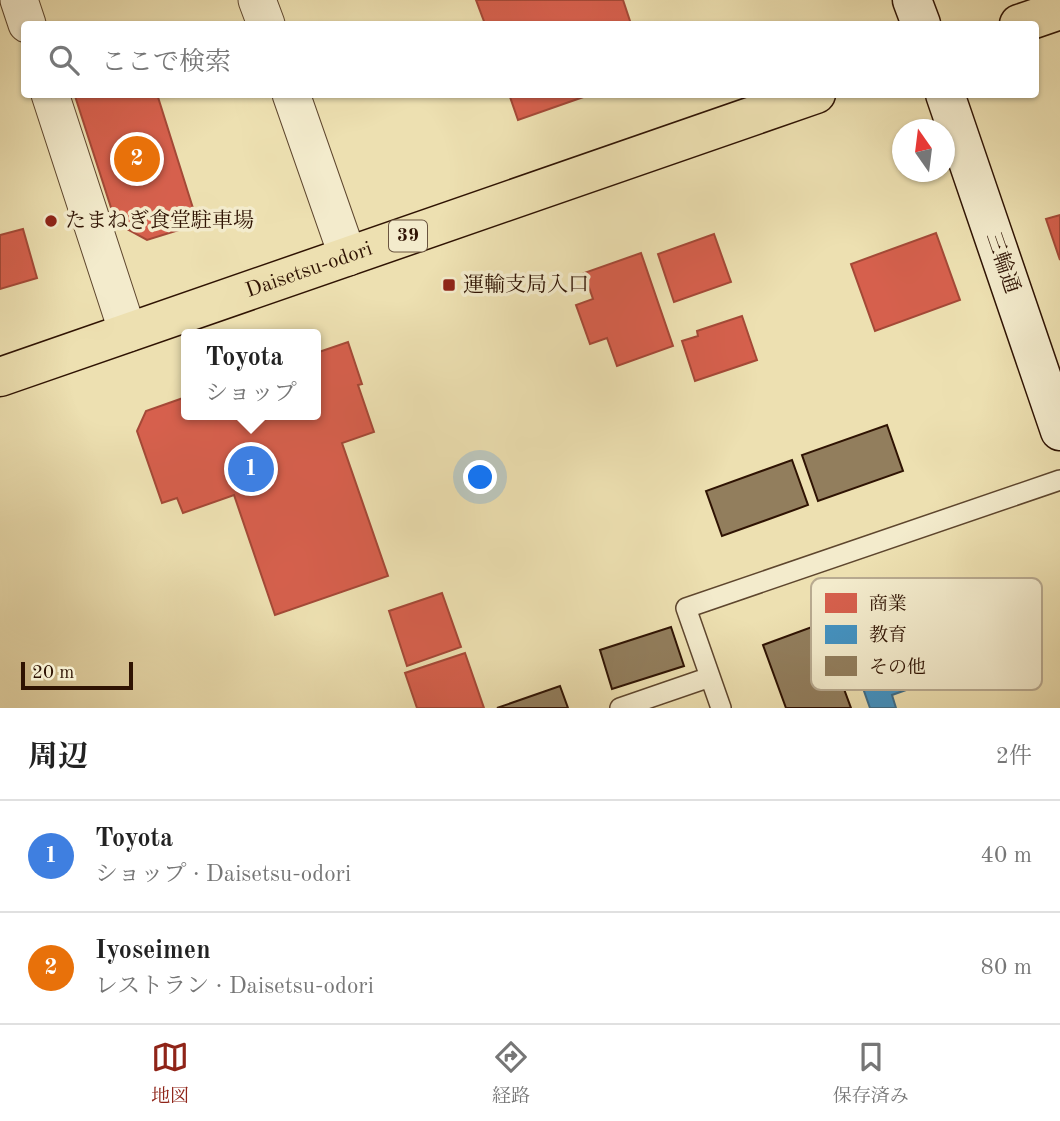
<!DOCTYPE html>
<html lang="ja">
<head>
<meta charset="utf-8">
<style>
  :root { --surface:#fff; --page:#f6f6f6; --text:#222; --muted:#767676; --line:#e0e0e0; --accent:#8f2418 }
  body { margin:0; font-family:"Old Standard TT","Noto Serif JP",serif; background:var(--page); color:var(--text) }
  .compass { position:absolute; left:892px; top:119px; width:63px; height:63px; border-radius:50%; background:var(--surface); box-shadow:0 2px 5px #0004; rotate:346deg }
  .scale { position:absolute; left:21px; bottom:18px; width:112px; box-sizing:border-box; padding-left:7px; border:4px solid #2f1303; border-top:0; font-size:19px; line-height:24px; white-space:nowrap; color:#2f1303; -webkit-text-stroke:5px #f3ebcc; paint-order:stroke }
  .you { position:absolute; left:481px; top:478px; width:24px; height:24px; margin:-18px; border:5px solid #fff; border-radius:50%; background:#1a73e8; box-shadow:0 0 0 10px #1a73e833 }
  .badge { display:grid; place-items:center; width:46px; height:46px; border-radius:50%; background:var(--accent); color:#fff; font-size:23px; font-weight:700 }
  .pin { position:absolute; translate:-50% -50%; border:4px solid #fff; box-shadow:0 2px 7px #0006 }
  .popup { position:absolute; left:181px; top:329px; width:140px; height:91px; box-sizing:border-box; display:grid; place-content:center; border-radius:7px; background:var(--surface); filter:drop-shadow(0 2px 5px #0005); font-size:23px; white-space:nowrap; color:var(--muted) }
  .popup b { font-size:26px; color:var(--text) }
  .popup::after { content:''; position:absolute; left:50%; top:100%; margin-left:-14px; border:14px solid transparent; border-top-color:var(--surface) }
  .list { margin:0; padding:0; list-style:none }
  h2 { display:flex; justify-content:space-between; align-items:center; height:91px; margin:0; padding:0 28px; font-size:30px }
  h2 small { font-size:23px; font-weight:400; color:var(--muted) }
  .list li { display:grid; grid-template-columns:46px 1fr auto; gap:21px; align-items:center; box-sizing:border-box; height:112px; padding:0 28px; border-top:2px solid var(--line) }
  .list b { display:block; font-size:26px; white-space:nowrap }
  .list p { margin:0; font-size:23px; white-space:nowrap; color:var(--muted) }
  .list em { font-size:23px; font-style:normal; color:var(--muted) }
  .icon { flex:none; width:38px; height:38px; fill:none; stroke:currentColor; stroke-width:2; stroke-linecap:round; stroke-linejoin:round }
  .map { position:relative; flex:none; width:1060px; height:708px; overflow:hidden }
  .search { position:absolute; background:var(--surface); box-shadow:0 2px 5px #0004; left:21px; right:21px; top:21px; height:77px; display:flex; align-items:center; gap:18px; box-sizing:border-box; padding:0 24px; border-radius:7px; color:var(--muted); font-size:26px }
  .sheet { height:315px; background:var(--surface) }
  nav { display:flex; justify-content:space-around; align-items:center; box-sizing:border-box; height:98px; border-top:2px solid var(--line); background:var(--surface); font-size:19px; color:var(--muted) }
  nav a { display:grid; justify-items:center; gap:4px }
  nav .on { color:var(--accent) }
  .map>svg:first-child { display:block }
  .shops { fill:#d6604d; stroke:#a44937; stroke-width:2 }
  .schools { fill:#4393c3; stroke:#3d6d89; stroke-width:2 }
  .building { fill:#927e5d; stroke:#2f1303; stroke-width:2 }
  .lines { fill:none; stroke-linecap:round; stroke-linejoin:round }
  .lane-casing { stroke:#5e462e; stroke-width:22 }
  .street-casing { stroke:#5e462e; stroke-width:39 }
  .secondary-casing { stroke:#2f1303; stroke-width:41 }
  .highway-casing { stroke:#2f1303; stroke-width:41 }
  .lane { stroke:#f3ebcc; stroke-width:19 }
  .street { stroke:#f3ebcc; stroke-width:37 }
  .secondary { stroke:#f3ebcc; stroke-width:38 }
  .highway { stroke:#ede0b1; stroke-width:38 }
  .poi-dot { fill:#8f2418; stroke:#f3ebcc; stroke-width:2.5 }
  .labels { text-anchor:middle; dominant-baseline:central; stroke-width:7; stroke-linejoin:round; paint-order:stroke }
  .shield { fill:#f3ebcc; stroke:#6a543f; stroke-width:2 }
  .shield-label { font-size:19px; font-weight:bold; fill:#2f1303 }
  .poi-label { font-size:21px; fill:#2f1303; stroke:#f3ebcc; text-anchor:start }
  .street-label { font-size:21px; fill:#2f1303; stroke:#f3ebcc }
  .key { fill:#f3ebcc; stroke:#b8aa90; stroke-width:2 }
  .key-label { font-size:19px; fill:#2f1303 }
</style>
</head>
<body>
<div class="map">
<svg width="1060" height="708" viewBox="0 0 1060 708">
  <rect width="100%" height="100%" fill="#ede0b1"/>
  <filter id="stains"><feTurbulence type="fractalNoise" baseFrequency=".00286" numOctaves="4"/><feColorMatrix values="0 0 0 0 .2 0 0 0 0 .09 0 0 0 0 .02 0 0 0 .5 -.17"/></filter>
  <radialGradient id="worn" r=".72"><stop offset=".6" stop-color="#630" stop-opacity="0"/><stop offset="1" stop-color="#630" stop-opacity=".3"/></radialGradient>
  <path class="shops" d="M476,0H623L631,24H485Z
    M79,94H157L198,224L147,240L116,223L75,96Z
    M509,94H592L518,120Z
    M1060,215V260L1046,219Z
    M23,229L37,278L0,289V235Z
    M936,233L960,300L875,331L851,264Z
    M714,234L731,282L674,302L658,254Z
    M641,253L673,346L617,366L607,338L590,344L576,305L593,299L584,273Z
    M742,316L757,360L695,381L682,341L698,336L697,331Z
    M348,342L362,384L358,385L374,432L342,443L388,576L275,615L234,495L183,513L177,498L162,503L137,431L146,411L186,397V415H316V353Z
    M442,593L461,647L407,666L389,611Z
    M465,653L484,708H417L405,673Z"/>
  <path class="schools" d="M911,621L932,681L892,695L896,708H870L847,643Z"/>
  <path class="building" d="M887,425L903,471L818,501L802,455Z
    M792,460L808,505L722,536L706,491Z
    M820,624L851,708H786L763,645Z
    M671,627L684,666L612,689L600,650Z
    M560,686L568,708H497Z"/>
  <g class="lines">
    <defs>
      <path id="lane" d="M620,708L710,677
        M721,708L686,608L1060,480"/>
      <path id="street" d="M19,0L27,24
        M257,0L266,24
        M50,94L128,333
        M291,94L348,257"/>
      <path id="secondary" d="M912,0L921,24
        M945,94L1060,431"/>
      <g id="highway">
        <path d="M1019,24L1060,10"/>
        <path id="s1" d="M0,377L816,94"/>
      </g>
    </defs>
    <use href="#lane" class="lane-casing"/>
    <use href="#street" class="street-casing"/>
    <use href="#secondary" class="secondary-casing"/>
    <use href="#highway" class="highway-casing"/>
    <use href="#lane" class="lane"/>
    <use href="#street" class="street"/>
    <use href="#secondary" class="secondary"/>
    <use href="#highway" class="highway"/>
  </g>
  <g class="poi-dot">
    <circle cx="51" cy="221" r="7"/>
    <rect x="442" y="278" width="14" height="14" rx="3.5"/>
  </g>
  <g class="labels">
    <rect class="shield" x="389" y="220.5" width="38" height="31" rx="5"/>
    <g class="shield-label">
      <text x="408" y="236">39</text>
    </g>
    <g class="poi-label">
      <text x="65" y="221">たまねぎ食堂駐車場</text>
      <text x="463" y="285">運輸支局入口</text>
    </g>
    <g class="street-label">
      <text transform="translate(1002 263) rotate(71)">三輪通</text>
      <text stroke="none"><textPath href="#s1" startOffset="327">Daisetsu-odori</textPath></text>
    </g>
  </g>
  <rect x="811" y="578" width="231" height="112" rx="10" class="key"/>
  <rect x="825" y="593" width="32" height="20" fill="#d6604d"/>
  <rect x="825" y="625" width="32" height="19" fill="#4393c3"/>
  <rect x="825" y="656" width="32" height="20" fill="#927e5d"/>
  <g class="key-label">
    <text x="869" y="610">商業</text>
    <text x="869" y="641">教育</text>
    <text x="869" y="673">その他</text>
  </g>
  <rect width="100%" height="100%" filter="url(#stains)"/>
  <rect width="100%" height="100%" fill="url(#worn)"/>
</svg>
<svg class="compass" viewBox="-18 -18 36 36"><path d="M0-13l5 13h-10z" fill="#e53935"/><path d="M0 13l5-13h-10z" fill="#767676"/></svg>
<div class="scale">20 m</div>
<div class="you"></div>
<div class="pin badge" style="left:251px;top:469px;background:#3f7fe0">1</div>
<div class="popup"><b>Toyota</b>ショップ</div>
<div class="pin badge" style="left:137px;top:159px;background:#e8710a">2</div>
<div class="search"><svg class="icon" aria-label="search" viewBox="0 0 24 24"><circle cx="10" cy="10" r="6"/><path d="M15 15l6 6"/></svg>ここで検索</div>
</div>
<section class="sheet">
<h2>周辺<small>2件</small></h2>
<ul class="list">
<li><span class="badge" style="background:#3f7fe0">1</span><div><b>Toyota</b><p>ショップ · Daisetsu-odori</p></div><em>40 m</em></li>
<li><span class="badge" style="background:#e8710a">2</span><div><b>Iyoseimen</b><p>レストラン · Daisetsu-odori</p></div><em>80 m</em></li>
</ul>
</section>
<nav>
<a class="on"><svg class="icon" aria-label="map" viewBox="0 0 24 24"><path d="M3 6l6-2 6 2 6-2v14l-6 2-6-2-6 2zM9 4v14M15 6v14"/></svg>地図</a>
<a><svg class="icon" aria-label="directions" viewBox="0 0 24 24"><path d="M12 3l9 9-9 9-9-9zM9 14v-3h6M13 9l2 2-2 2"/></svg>経路</a>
<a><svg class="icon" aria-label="saved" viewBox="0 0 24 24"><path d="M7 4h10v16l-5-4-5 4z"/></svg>保存済み</a>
</nav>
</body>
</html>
